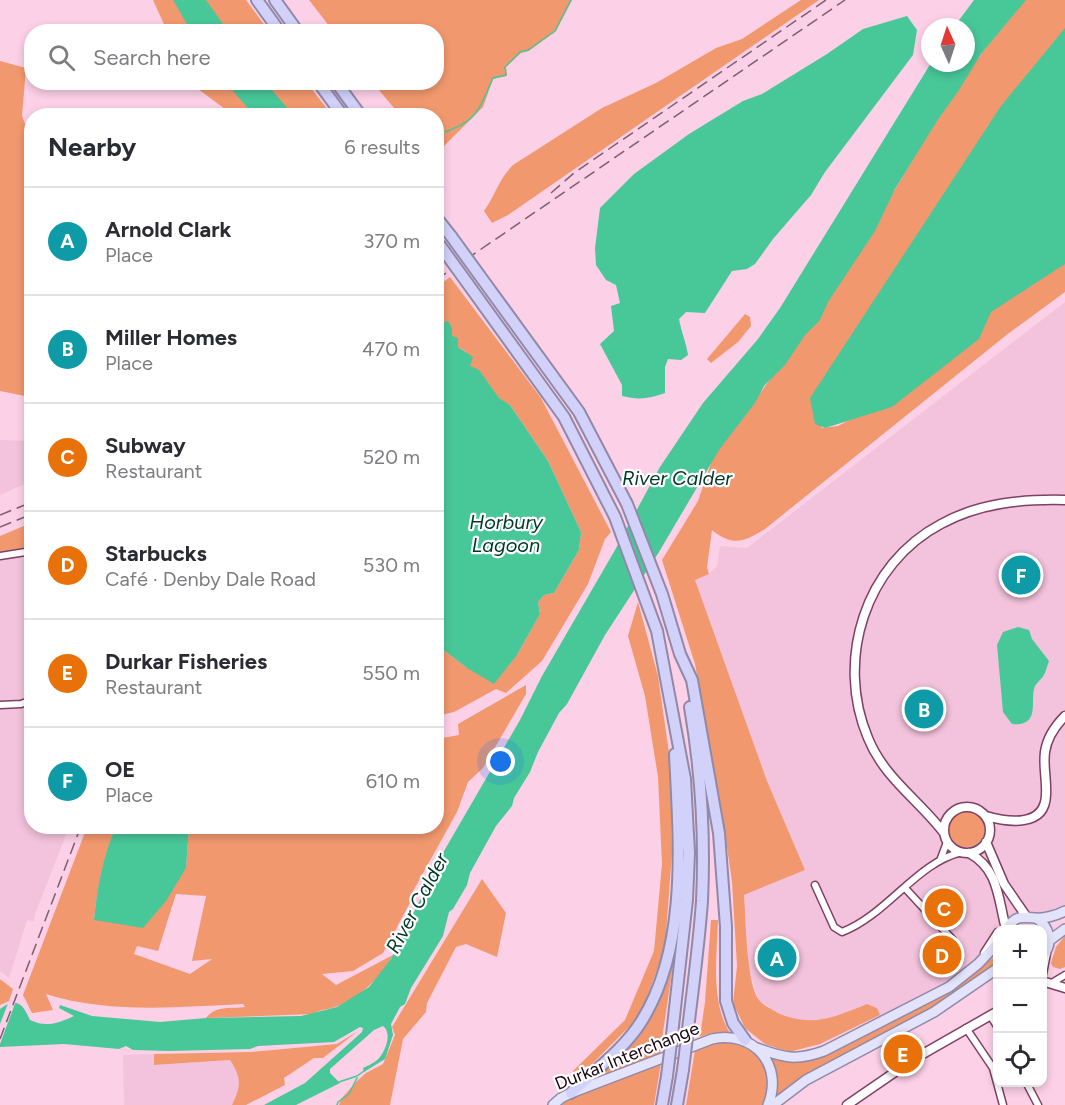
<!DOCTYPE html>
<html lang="en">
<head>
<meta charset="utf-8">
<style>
  :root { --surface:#fff; --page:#f2f2f3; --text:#2b2b33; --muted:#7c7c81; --line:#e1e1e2; --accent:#138260 }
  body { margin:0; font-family:Figtree,sans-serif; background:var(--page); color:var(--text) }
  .controls { position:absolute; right:18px; bottom:18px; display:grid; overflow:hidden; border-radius:12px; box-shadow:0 3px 9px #0003 }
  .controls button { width:54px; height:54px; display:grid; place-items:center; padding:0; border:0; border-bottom:2px solid var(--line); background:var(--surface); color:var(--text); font:30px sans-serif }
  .compass { position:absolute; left:921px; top:18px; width:54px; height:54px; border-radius:50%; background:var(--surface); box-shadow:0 3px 9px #0003; rotate:357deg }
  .you { position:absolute; left:501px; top:762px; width:21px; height:21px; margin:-15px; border:4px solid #fff; border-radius:50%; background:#1a73e8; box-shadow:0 0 0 9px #1a73e833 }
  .badge { display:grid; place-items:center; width:39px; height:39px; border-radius:50%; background:var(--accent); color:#fff; font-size:20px; font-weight:700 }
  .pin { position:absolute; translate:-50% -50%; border:3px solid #fff; box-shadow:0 2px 6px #0006 }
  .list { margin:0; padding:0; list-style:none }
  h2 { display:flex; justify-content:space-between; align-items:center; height:78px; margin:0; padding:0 24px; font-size:26px }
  h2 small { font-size:20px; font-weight:400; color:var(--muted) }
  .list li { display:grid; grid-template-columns:39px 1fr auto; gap:18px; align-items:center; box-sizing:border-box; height:108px; padding:0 24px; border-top:2px solid var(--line) }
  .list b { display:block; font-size:22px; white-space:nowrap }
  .list p { margin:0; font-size:20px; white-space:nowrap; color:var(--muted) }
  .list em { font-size:20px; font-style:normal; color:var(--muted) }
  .icon { flex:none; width:33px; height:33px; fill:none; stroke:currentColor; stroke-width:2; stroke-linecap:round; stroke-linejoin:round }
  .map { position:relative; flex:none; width:1065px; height:1105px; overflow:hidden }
  .search { position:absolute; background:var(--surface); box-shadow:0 3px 9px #0003; left:24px; top:24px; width:420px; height:66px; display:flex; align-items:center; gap:15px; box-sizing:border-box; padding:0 21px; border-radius:24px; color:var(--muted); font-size:22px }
  .panel { position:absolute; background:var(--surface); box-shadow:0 3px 9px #0003; left:24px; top:108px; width:420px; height:726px; border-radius:24px }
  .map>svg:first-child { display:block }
  .built { fill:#f3c2dc }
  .green { fill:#f2986e; fill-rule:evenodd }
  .water { fill:#48c799 }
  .pier { fill:#fcd0e7 }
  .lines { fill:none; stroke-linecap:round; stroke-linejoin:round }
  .stream { stroke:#48c799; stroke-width:1.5 }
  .street-casing { stroke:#7e4064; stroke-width:9 }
  .secondary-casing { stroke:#7e4064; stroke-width:11 }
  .primary-casing { stroke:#9189a8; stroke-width:12 }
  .highway-casing { stroke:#9189a8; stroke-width:14 }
  .street { stroke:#fff; stroke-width:6 }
  .secondary { stroke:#fff; stroke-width:8 }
  .primary { stroke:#e3e3fb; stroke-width:9 }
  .highway { stroke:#d1d1f9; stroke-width:10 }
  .rail { stroke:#7e5e6f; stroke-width:1.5; stroke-dasharray:12 6; stroke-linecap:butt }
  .highway-bridge-casing { stroke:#9189a8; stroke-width:14; stroke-linecap:butt }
  .highway-bridge { stroke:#d1d1f9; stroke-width:10 }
  .labels { text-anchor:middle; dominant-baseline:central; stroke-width:4.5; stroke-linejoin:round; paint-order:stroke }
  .street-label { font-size:18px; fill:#1a0411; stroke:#fff }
  .water-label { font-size:20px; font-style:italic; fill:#003826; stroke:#fff }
</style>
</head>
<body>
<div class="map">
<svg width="1065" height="1105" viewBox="0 0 1065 1105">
  <rect width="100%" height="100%" fill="#fcd0e7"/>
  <path class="built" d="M1065,302V911L1026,916L1006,929L998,930L997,940L949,987L882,1022L877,1008L867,1004L836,1016L813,1021L796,1020L775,1011L759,1000L749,969L744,895L805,870L767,781L695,580L709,574L717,566L720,546L747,548Z
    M0,440L32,441L31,481L0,495Z
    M16,555H31L32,826L69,827L35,914L34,921L27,920L9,978L0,971V560Z
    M154,1054L155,1065L230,1060L238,1072L240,1088L232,1105H124L123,1055Z"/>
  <path class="green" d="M153,0H246L269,31H167Z
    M309,0H572L556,31L529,51L521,53L506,67L507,76L493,79L483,107L437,153L436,116L400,115L373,83L436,82V32L333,31Z
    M801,0H819L508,215L492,223L484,211C496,194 498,180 513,165L602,108L656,83L716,48L742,39Z
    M1025,0H1065V30L819,423L822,428L838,426L855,417L989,310L1065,263V292L1009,333L765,529C744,542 733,547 712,530L707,567L709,574L695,580L767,781L805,870L744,895C746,917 746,984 759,1000C763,1005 773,1010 778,1013C813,1028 834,1017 867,1004L877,1008L880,1015L820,1044L789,1052L765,1044L745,1028L733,1003L737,966L732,882L722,812L695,664L662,560L698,501L713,457L828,301L936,121L984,50Z
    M0,61L26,68L22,116L32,142V201L29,242L32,243V358L25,396L0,391Z
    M190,83H307L332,115H233Z
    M450,277L541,398L611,532L605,539L588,584L542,661L506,693L496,689L454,712L437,716V645L467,668L517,655L540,614L538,602L544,595L554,593L579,550L581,532L548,461L510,405L499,399L486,380L470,366L466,352L458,347L451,336L437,324V287Z
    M745,314L750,317L751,326L738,342L711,363L707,359Z
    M31,523V548L0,552V536Z
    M638,602L658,676L670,760L672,852L665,948L643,1008L631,1025L574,1082L573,1071L625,1020L654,951L662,864L658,777L645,696L628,636Z
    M526,685V694L483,768L468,782L457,812L412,893V899L383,953L353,971L322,974L336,985L393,955C382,976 358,1000 335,1007C327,1010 320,1009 313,1014L206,1018C216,1005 231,1009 245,1007L243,1004C178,1007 109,1014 46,994L53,1010L32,1013L23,995L87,827H116C104,855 97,889 94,920L186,868L189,827L436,826L437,739L459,735L458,724ZM176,894L206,896L192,961L212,959L190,974L134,954L137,946L158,951Z
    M949 829a18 18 0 1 1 36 0a18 18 0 1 1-36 0Z
    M482,879L506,913L497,957L466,944L456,947L427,1003L426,1012L403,1039L390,1105H339L341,1099L357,1081L366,1073L383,1064L395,1035L392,1027Z
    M711,920H718C717,956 710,1001 730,1033H712L700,1037L705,1002Z
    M1065,936V967L1060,969L1053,967L1051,963L1056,947Z
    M997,955V964L932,1009L826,1063L776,1096C779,1081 777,1068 767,1055L779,1061L807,1060L960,984Z
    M674,958L660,1053L593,1080C608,1065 625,1050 638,1033C656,1010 665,985 674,958Z
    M0,979L13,989L9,1001L0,1005Z
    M358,1031L323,1058H314L284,1078L285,1085L246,1105H232C241,1086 242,1078 230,1060L154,1065V1054L251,1052L337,1044Z
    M722,1041C760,1046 776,1069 763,1105H686L695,1050Z
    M661,1063L654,1105H562L567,1100Z"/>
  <path class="water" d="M173,0H206L228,31H191Z
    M974,0H1026L981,54L959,90L937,121L895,189L875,231L828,302L820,320L805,335L785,365L764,386L755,403L719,450L659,552L605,635L567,704L559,713L538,752L530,772L514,798L512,806L496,826L470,873L467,885L453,909L449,912L443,936L411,988L405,1004L400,1007L391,1024L393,1035L385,1059L364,1072L363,1068C367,1066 372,1064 376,1061C385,1054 393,1033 383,1026L374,1030L330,1069V1073L340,1083L296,1105H264L305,1083L362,1032L363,1028L360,1027L334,1042L258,1046L250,1049L169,1051L133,1050L126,1046L119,1049L64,1044L0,1047V1009C18,996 23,1005 30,1020C47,1028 58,1023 74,1016L59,1008L60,1005L92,1016L160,1022L206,1018L301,1016L337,1007L369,987L391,959L444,851L520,720L542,676L615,550L660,467L703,403L758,339L780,308L931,63H966V27H954Z
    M907,16L917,30L913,55L825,172L811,195L773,239L755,264L747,269L732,271L705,313L686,312L679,319C681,331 686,342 688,355L681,360L668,359L665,367V393C649,399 638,400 622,396V385L600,344L614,331L611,306L620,303L616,285L606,280L596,265L595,248L600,208L634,174L689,134L743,101L762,94L827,54L863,29Z
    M1065,28V264L991,312L979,339L892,407L825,428L815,424L810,398L1001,106Z
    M226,83H266L288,109V115H254Z
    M448,321L452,328V336L458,338V347L473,357L470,366L479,370L499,398L510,405L548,461L581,532L579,550L554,593L544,595L538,602L540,614L517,655L494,684L467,668L437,645L436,324Z
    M1018,627L1029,630L1032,639L1049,661C1047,666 1046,671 1044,675C1042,679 1037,682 1035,686C1029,699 1042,727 1012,724L1003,712L997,645L1003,632Z
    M116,827H189L186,868L166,901L143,928L94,920C97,889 103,855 116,827Z"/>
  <path class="pier" d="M9,1001H16L0,1044V1024Z"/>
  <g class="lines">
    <path class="stream" d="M436,135C477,122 477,114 493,78L506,75L505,67L520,52L528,50L555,31L571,0
      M339,1082L357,1076L364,1071
      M337,1105L338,1102L349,1094L357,1078"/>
    <defs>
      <path id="street" d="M0,556L32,551
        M0,705L21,704L32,700
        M941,858L947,842
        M815,885L834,927L842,932C887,915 917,862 962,852
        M905,888L953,940
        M1050,984L1065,975
        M990,1015L998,1028
        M966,1028L993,1068L1003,1105
        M1026,1082L1038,1105"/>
      <path id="secondary" d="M944 830a23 23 0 1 1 46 0a23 23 0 1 1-46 0Z
        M986,816C1007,822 1045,828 1046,795C1047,780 1043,767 1045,752C1047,738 1055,726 1065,716
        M944,833C919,800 884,778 868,738C835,660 865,564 941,524C979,503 1022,499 1065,500
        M986,842L1004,884L1026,916
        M969,853C999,869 998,899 1006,929
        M985,953L998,933
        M1042,974L1046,953
        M1042,981L1065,988
        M847,1105L914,1059L998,1011"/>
      <path id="primary" d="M1036,918C1050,927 1054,944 1042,956
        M1006,930C1015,915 1021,917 1036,918C1044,919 1057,915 1065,911
        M1050,940L1065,929
        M757,1048C785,1058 796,1061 824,1051L949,987L978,964L998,943
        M553,1105L561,1098L571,1093L712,1039C754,1030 784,1065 768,1105
        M773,1105L806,1080L934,1012L998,968"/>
      <path id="highway" d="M257,0L280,32
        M275,0L298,32
        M318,82L343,116
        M336,82L361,116
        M436,217L451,236
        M480,276L579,412L627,504L662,594L680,654L692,680L719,833L726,927V1001L733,1023L745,1040
        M468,284L564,417L615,517L657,631L685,779L689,853L687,900L672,1035
        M688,1029C693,987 699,944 702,901C705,837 701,771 690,707
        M571,1093C594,1071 624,1049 641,1022C689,946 679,840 675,754
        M662,1105L667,1076
        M677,1105L683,1070"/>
    </defs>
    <use href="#street" class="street-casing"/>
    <use href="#secondary" class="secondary-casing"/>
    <use href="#primary" class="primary-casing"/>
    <use href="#highway" class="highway-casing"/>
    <use href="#street" class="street"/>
    <use href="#secondary" class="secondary"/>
    <use href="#primary" class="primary"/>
    <use href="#highway" class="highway"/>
    <path class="rail" d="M551,193L574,173L826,0
      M436,280L845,0
      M0,515L32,502
      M0,527L32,514
      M0,1039L81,826"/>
    <defs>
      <path id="highway-bridge" d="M451,236L480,276
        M439,244L468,284
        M683,1070L688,1029
        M667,1076L672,1035"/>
    </defs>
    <use href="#highway-bridge" class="highway-bridge-casing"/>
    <use href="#highway-bridge" class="highway-bridge"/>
  </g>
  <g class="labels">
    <g class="street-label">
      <text transform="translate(627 1056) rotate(-22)">Durkar Interchange</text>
    </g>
    <g class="water-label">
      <text x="677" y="478">River Calder</text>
      <text x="506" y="522">Horbury<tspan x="506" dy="23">Lagoon</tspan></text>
      <text transform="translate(417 903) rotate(-62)">River Calder</text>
    </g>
  </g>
</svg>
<div class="controls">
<button>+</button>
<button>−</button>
<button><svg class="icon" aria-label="locate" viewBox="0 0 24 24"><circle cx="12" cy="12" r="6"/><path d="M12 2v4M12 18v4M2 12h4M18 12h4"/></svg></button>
</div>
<svg class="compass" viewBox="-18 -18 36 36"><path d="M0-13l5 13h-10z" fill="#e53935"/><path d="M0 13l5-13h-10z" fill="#7c7c81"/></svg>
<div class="you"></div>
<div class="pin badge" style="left:777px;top:958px;background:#0f9aa8">A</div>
<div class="pin badge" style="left:924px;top:709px;background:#0f9aa8">B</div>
<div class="pin badge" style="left:944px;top:908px;background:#e8710a">C</div>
<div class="pin badge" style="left:942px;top:955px;background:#e8710a">D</div>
<div class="pin badge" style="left:903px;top:1054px;background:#e8710a">E</div>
<div class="pin badge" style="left:1021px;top:575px;background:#0f9aa8">F</div>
<div class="search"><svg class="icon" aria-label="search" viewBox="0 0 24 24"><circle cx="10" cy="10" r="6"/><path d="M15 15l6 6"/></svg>Search here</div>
<section class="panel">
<h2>Nearby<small>6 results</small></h2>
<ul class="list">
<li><span class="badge" style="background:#0f9aa8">A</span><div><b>Arnold Clark</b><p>Place</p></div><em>370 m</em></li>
<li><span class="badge" style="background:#0f9aa8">B</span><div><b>Miller Homes</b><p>Place</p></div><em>470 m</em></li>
<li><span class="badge" style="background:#e8710a">C</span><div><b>Subway</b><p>Restaurant</p></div><em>520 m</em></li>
<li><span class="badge" style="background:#e8710a">D</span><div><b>Starbucks</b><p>Café · Denby Dale Road</p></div><em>530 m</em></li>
<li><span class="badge" style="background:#e8710a">E</span><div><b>Durkar Fisheries</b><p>Restaurant</p></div><em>550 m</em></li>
<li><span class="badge" style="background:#0f9aa8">F</span><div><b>OE</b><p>Place</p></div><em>610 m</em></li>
</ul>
</section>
</div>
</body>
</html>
